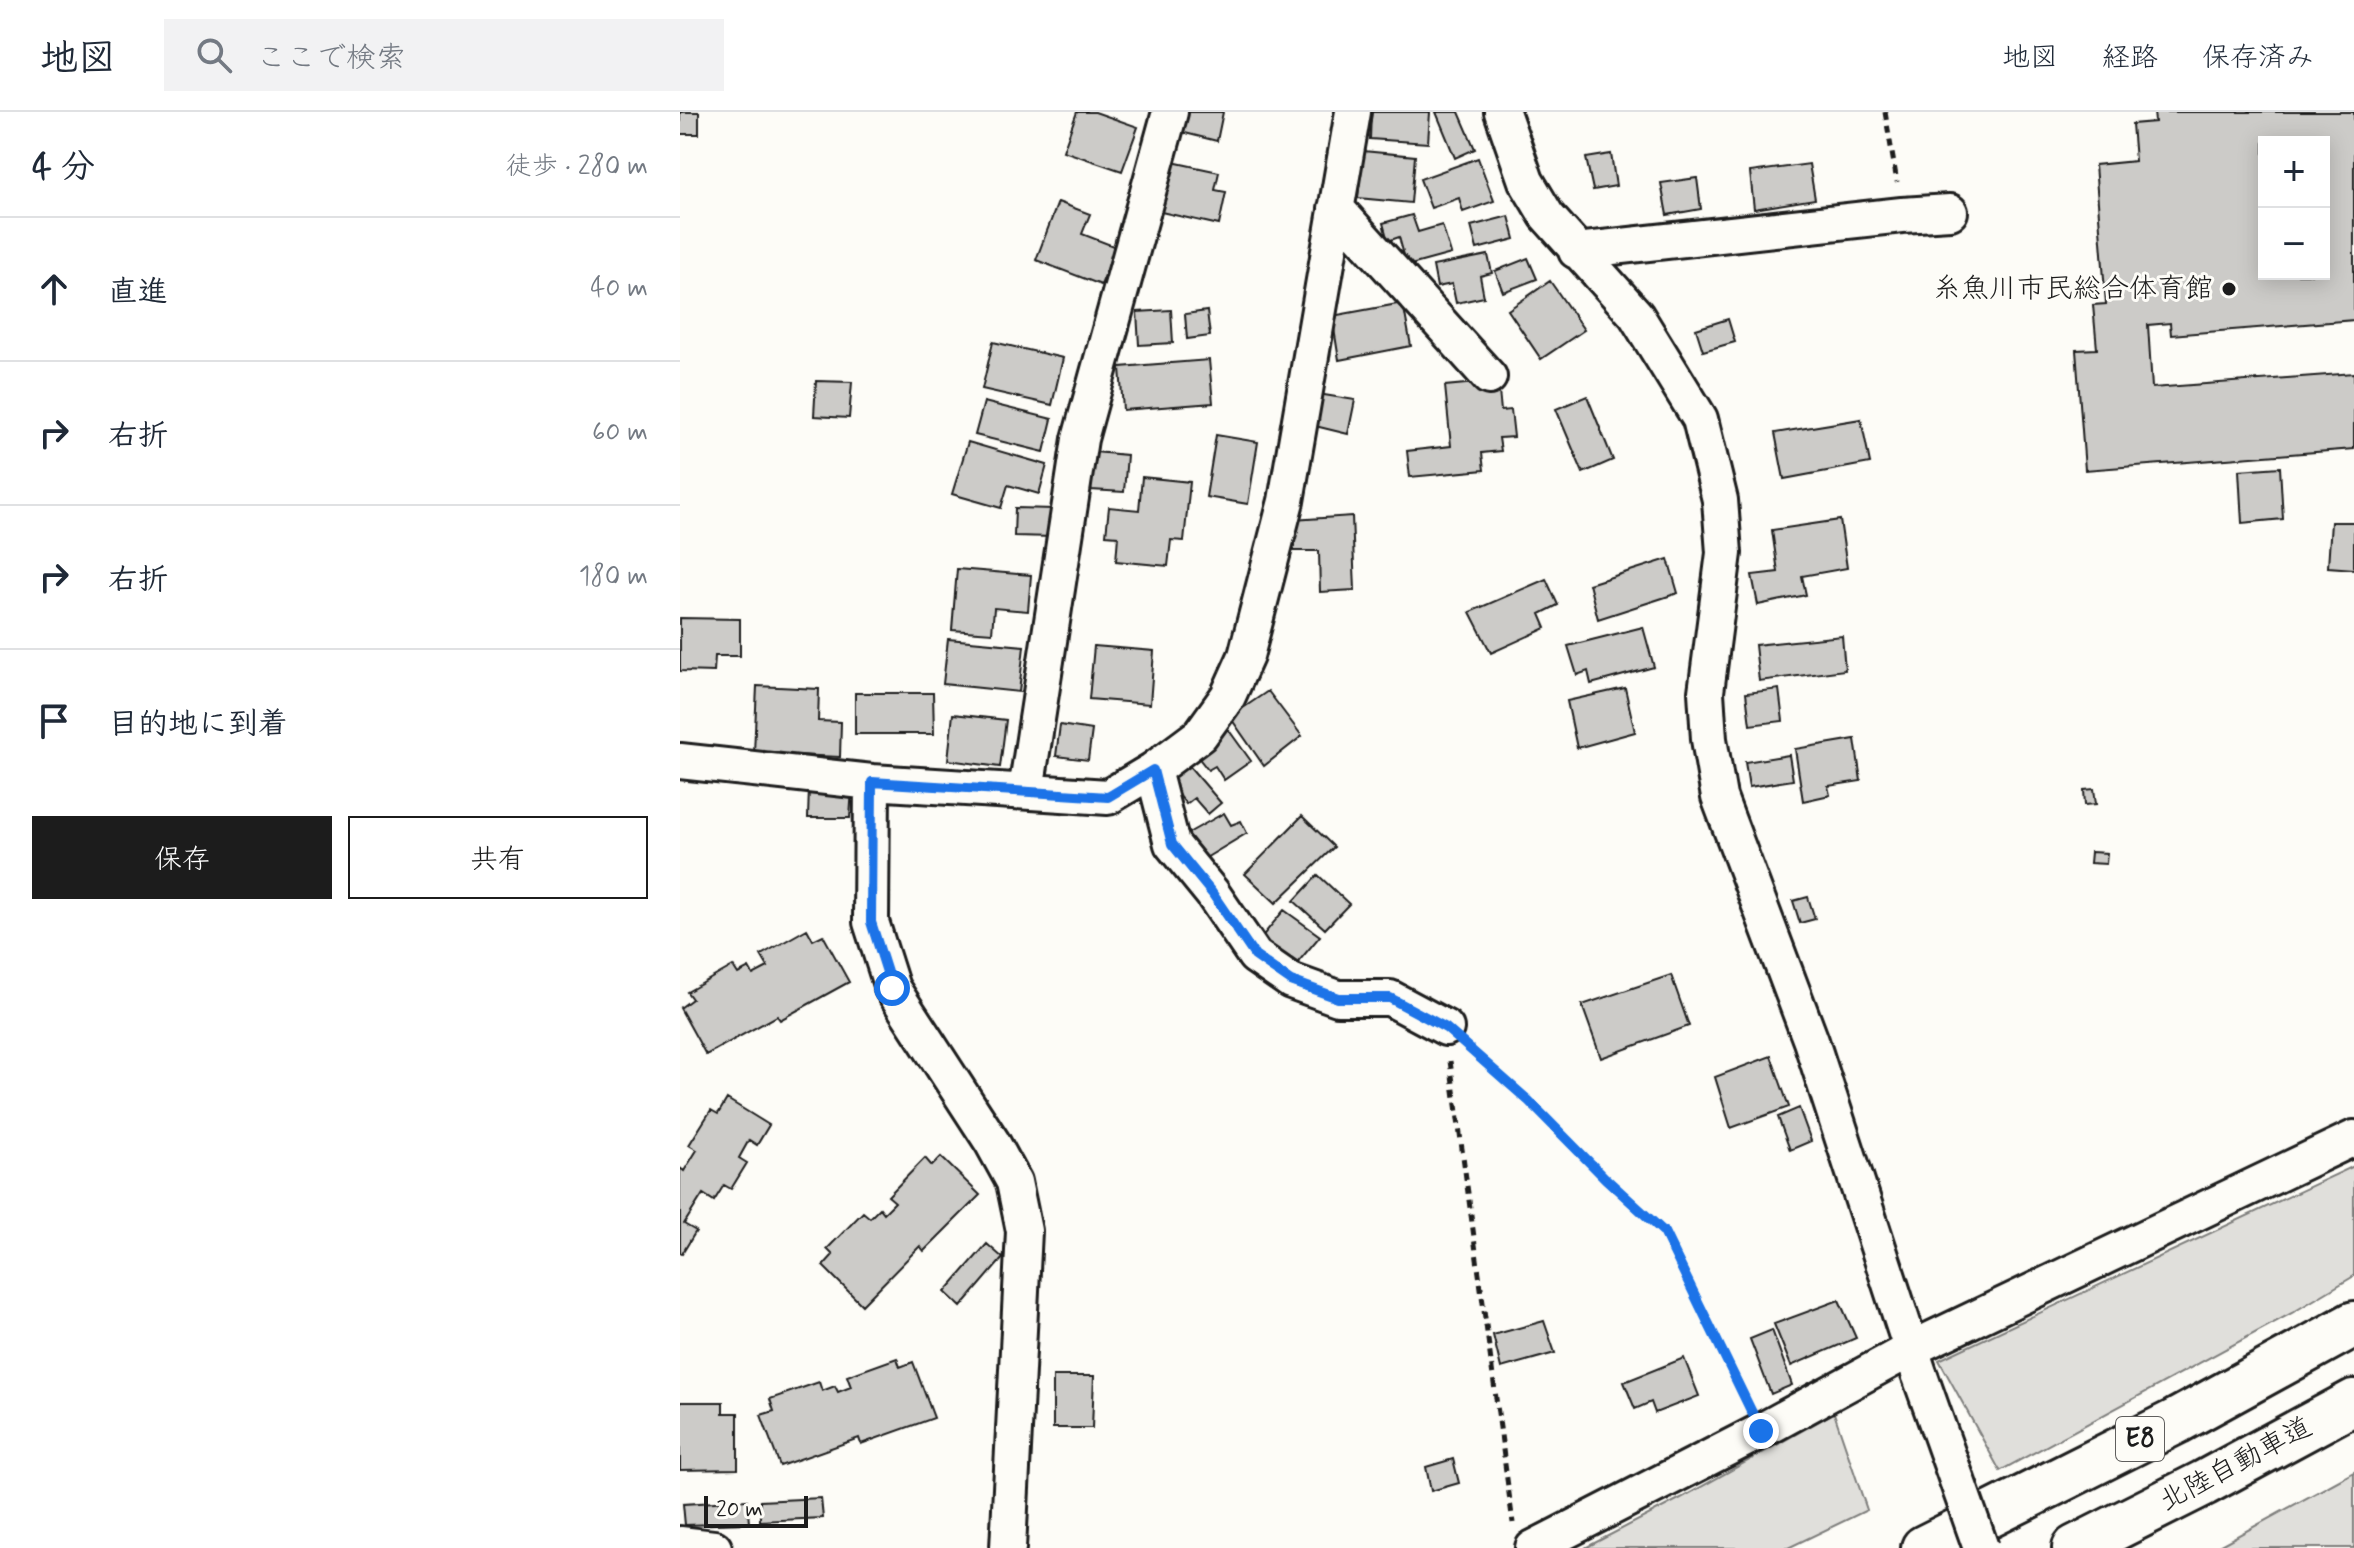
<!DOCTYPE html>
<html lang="ja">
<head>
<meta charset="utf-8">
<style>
  :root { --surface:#fff; --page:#f2f2f3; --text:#1f2937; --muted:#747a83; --line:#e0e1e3; --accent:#1c1c1c }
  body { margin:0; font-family:Mynerve,"Klee One",sans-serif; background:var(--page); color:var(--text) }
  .controls { position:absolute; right:24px; top:24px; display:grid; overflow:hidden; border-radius:0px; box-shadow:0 4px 20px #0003 }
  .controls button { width:72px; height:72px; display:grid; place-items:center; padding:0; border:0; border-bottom:2px solid var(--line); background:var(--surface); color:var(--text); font:40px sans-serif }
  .scale { position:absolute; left:24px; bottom:20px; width:104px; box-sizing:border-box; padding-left:8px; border:4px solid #1c1c1c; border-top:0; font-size:22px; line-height:28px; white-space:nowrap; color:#1c1c1c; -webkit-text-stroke:6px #fdfcf7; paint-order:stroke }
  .stop { position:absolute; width:24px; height:24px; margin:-18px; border:6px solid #1a73e8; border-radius:50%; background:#fff }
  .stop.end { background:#1a73e8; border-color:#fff; box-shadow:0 2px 8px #0008 }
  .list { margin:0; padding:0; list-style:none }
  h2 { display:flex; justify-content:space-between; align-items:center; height:104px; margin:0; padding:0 32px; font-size:34px }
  h2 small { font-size:26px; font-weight:400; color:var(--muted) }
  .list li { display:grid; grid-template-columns:52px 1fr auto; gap:24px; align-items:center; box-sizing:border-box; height:144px; padding:0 32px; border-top:2px solid var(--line) }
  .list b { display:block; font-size:30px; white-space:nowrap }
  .list em { font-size:26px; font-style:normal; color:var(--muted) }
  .actions { display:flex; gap:16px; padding:24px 32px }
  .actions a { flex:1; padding:18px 0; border:2px solid var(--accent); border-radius:0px; text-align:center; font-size:28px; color:var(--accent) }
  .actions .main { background:var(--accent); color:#fff }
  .icon { flex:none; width:44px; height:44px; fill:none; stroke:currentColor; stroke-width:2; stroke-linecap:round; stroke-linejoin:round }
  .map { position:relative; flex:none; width:1674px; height:1436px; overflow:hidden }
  header { display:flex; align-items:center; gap:48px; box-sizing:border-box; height:112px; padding:0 40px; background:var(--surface); border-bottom:2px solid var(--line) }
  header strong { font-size:38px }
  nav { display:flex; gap:44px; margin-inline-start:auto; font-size:28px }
  .search { width:560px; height:72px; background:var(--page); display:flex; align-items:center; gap:20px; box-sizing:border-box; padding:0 28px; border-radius:0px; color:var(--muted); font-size:30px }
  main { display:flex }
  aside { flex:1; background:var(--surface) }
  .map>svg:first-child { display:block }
  .green { fill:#e0dfdb; stroke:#7e7e7c; stroke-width:2 }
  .building { fill:#cccbc8; stroke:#1c1c1c; stroke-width:2; fill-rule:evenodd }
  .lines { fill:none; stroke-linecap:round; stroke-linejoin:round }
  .minor-casing { stroke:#1c1c1c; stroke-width:40 }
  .highway-casing { stroke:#1c1c1c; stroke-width:50 }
  .path { stroke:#1c1c1c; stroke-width:5; stroke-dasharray:8 6; stroke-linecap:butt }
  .minor { stroke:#fdfcf7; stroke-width:34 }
  .highway { stroke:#fdfcf7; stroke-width:44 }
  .minor-bridge-casing { stroke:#1c1c1c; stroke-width:40; stroke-linecap:butt }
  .minor-bridge { stroke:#fdfcf7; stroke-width:34 }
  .route { stroke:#1a73e8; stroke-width:10 }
  .poi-dot { fill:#1c1c1c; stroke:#fdfcf7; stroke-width:3 }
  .labels { text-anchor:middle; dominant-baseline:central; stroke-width:6; stroke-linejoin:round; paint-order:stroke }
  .shield { fill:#fdfcf7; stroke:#605f5e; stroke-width:2 }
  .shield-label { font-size:26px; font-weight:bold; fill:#1c1c1c }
  .poi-label { font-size:28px; fill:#1c1c1c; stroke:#fdfcf7; text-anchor:end }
  .street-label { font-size:28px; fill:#1c1c1c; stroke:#fdfcf7 }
</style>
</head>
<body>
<header>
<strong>地図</strong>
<div class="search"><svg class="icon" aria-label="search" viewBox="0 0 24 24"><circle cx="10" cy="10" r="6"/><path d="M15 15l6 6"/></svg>ここで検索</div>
<nav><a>地図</a><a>経路</a><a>保存済み</a></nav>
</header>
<main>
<aside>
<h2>4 分<small>徒歩 · 280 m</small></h2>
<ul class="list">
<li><svg class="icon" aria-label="ahead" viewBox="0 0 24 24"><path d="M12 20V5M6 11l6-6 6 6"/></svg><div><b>直進</b></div><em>40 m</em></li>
<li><svg class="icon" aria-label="right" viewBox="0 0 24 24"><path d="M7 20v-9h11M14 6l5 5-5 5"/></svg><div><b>右折</b></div><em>60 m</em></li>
<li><svg class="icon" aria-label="right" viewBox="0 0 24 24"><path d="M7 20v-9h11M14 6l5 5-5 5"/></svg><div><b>右折</b></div><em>180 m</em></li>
<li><svg class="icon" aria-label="arrive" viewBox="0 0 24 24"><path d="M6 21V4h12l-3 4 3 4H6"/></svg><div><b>目的地に到着</b></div></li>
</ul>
<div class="actions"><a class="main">保存</a><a>共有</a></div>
</aside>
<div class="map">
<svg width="1674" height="1436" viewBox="0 0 1674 1436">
  <rect width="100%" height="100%" fill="#fdfcf7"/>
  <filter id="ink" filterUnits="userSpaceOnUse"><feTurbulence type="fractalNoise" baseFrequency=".0125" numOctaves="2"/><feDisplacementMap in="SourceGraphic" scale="16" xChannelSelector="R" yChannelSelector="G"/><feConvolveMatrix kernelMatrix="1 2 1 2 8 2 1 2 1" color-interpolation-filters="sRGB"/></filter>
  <g filter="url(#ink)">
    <path class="green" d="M1674,1054V1164L1612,1201L1320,1359L1259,1248Z
      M1154,1301L1187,1398L1108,1436H905L1001,1386Z
      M1674,1360V1436H1535Z"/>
    <path class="building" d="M0,0H19V22H0Z
      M397,0H415L458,15L442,59L383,39Z
      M506,0H543L537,29L501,20Z
      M691,0H750L748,31L690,27Z
      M756,0H779L795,37L775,46Z
      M1474,0H1674V208L1491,223L1490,211L1468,213L1472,276L1674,261V337L1405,358L1396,238L1417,237L1413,193L1426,192L1415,53L1455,49L1452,12L1475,10ZM1584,30H1644V162H1584Z
      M683,39L735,44L731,91L678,86Z
      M931,42L936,74L913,78L906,46Z
      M798,46L814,89L783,100L779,86L751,96L740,67Z
      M492,50L539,60L535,78L546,80L539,113L481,100Z
      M1129,52L1135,87L1074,97L1070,60Z
      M1017,66L1021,97L987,103L981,71Z
      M378,90L410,102L402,122L436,135L421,173L356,148Z
      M732,103L738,120L762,113L771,142L727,154L719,125L708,129L703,111Z
      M829,104L835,127L797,137L791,114Z
      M808,143L812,161L800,164L804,185L776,191L772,172L757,175L753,154Z
      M848,146L857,167L823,180L815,159Z
      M870,169L904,218L861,247L828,198Z
      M723,191L731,234L659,248L652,204Z
      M491,198L493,231L459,233L457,200Z
      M527,199L530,224L507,227L505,202Z
      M1048,207L1055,230L1023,239L1016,217Z
      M313,230L383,246L372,293L302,277Z
      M529,248L533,291L443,298L440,255Z
      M136,269L172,270L169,306L134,304Z
      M818,269L821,299L831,298L834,325L819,326L821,339L802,341L804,358L730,365L727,339L771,334L765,274Z
      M638,282L675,288L668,322L631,313Z
      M907,284L933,348L903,361L876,297Z
      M304,290L372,307L364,340L295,323Z
      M1181,307L1190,351L1104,367L1095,321Z
      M536,323L578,330L568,392L526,385Z
      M288,330L367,353L359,382L328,373L321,396L272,382Z
      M414,340L447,343L444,380L411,378Z
      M1600,355L1603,407L1562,411L1559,358Z
      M462,365L510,370L504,429L491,428L488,454L436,449L438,424L426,423L429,395L459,398Z
      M335,396L375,397L374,425L334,424Z
      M672,404L675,478L640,480L639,439H612L613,408Z
      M1160,408L1167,456L1122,464L1126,483L1078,493L1072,463L1098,460L1092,418Z
      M1651,410H1674V457L1648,455Z
      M988,447L998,481L918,507L909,472Z
      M277,457L351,463L348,499L314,496L312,521L272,518Z
      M866,467L878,493L860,502L866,516L811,541L790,500Z
      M0,506L60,507V544H35L34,560L0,559Z
      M963,515L974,555L911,572L908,559L897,563L888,534Z
      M1162,524L1165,558L1079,569L1075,533Z
      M268,527L344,534L339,580L263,572Z
      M414,534L474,539L470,592L409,587Z
      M77,574L139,577L138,609L161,610L160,645L74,641Z
      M945,576L955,620L897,636L887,589Z
      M1099,577L1103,609L1070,613L1066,581Z
      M588,579L622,624L584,654L550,605Z
      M175,581H253L254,622H175Z
      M273,602L326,608L320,655L268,648Z
      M380,613L412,618L408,648L376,644Z
      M548,617L571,649L544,668L535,654L528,658L514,640Z
      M1175,627L1181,669L1148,674L1150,683L1123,689L1115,637Z
      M1109,643L1113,668L1069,675L1065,650Z
      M504,648L541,691L528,702L514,686L506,692L485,664Z
      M129,676H172L170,706H128Z
      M1414,677L1416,692L1405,693L1404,678Z
      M544,701L551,713L561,709L567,721L519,750L503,724Z
      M622,704L654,735L596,791L565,762Z
      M1411,740L1427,741L1426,752L1410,751Z
      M638,763L669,792L645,817L614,789Z
      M1128,785L1135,807L1120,811L1113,789Z
      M604,798L640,824L609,861L575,833Z
      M127,817L133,828L143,823L169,870L100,908L97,904L26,943L0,896L12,887L7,880L53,854L58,862L69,856L73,863L88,855L81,843Z
      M991,863L1009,914L921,946L902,893Z
      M1091,944L1109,995L1051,1016L1035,965Z
      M47,987L89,1013L77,1033L69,1028L59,1046L67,1051L51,1077L44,1073L34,1089L23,1082L4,1112L16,1119L2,1142L0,1141V1056L4,1059L17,1038L9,1033L31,998L38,1002Z
      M1119,996L1131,1029L1110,1038L1098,1005Z
      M261,1045L300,1083L244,1139L240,1134L182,1193L143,1154L153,1143L147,1137L183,1100L190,1106L200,1096L204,1101L215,1090L208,1084L245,1046L252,1054Z
      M307,1132L323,1146L281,1195L265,1180Z
      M1159,1188L1176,1226L1111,1254L1094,1212Z
      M864,1209L875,1241L821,1256L813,1223Z
      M1092,1218L1112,1273L1091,1282L1070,1227Z
      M217,1246L220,1255L233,1250L254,1306L181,1332L179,1326L100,1354L81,1303L94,1299L90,1287L139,1270L142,1279L155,1274L158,1280L171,1275L167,1264Z
      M1004,1246L1019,1284L975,1301L971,1290L955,1297L944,1270Z
      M373,1264H414L412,1316H373Z
      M0,1290H43V1301H58V1357L0,1358Z
      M773,1347L779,1371L751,1379L746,1355Z
      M141,1386L143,1406L80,1409V1389Z
      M67,1388L69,1411L5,1413L3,1392Z"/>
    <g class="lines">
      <defs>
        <path id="minor" d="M822,0L846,69L867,104L956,203L1020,307L1040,388L1044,441L1026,580L1029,627L1039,685L1131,929L1240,1264
          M656,96L809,265
          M896,139L1222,103L1270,100
          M0,649L192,670L428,685L473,658L520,623L548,584L566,544L606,389L673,0
          M473,658L492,732L532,781L575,844L611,869L658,886H710L766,916
          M192,670L191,810L212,876L312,1030L334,1070L344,1119L328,1436
          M346,679L400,327L490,0
          M0,1432L34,1436
          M853,1436L1081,1319L1233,1236L1674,1026"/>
        <path id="highway" d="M1244,1436L1497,1309L1674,1212
          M1395,1436L1524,1371L1674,1290"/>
      </defs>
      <use href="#minor" class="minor-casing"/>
      <use href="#highway" class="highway-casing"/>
      <path class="path" d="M1205,0L1217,70
        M791,938L849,989L925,1066L984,1120L1067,1290
        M770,949L833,1411"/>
      <use href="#minor" class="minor"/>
      <use href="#highway" class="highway"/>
      <defs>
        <path id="minor-bridge" d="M1240,1264L1301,1436"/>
      </defs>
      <use href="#minor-bridge" class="minor-bridge-casing"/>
      <use href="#minor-bridge" class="minor-bridge"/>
    </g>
  </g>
  <g class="lines" filter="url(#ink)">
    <path class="route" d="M212,876L191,810L192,670L428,685L473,658L492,732L532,781L575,844L611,869L658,886H710L766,916L849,989L925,1066L984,1120L1081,1319"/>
  </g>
  <circle class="poi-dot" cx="1549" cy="177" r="8"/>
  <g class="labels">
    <rect class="shield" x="1436" y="1305" width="48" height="44" rx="6"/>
    <g class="shield-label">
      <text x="1460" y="1327">E8</text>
    </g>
    <g class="poi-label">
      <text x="1533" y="177">糸魚川市民総合体育館</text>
    </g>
    <g class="street-label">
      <text transform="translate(1556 1353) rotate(-28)">北陸自動車道</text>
    </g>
  </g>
</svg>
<div class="controls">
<button>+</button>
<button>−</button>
</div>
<div class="scale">20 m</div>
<div class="stop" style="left:212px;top:876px"></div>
<div class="stop end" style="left:1081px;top:1319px"></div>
</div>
</main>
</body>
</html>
